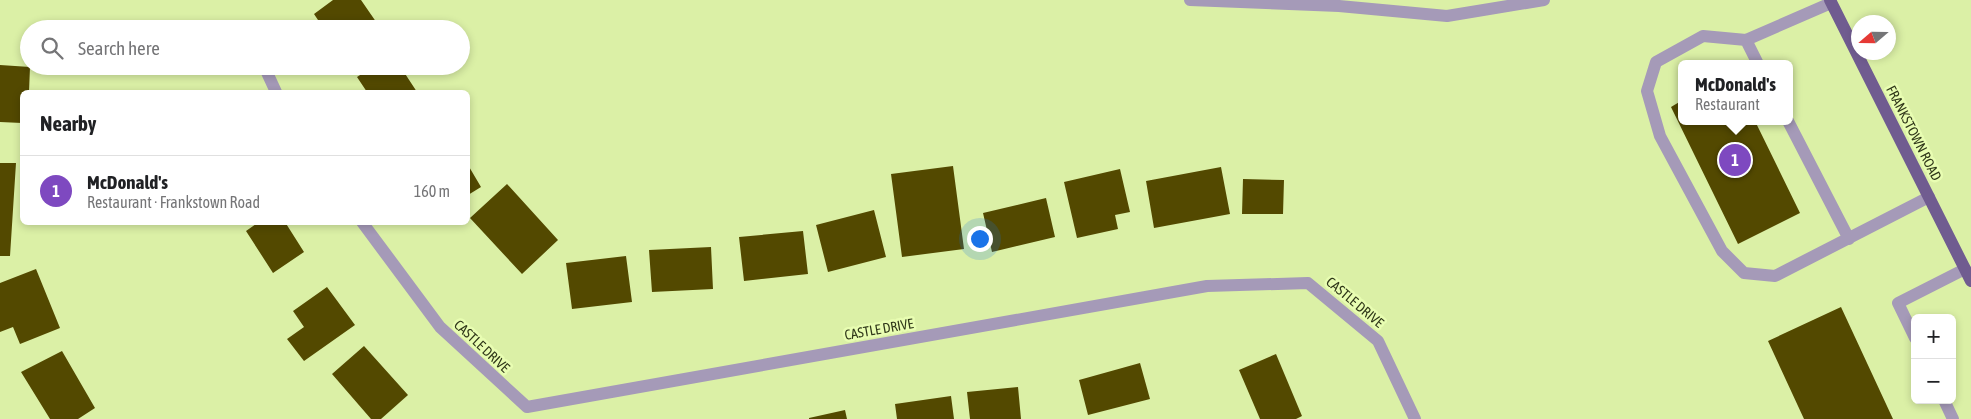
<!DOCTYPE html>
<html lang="en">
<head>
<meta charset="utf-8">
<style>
  :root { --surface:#fff; --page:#f2f2f2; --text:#202124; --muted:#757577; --line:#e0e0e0; --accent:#7e49c0 }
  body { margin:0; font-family:"Asap Condensed",sans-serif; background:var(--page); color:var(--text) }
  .controls { position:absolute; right:15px; bottom:15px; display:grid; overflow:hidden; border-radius:8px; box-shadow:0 2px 8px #0003 }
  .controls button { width:45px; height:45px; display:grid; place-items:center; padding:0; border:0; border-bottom:1px solid var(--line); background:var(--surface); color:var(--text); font:25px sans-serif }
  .compass { position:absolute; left:1851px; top:15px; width:45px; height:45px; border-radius:50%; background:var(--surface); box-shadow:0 2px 8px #0003; rotate:250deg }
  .you { position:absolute; left:979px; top:238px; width:18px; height:18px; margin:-12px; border:4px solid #fff; border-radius:50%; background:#1a73e8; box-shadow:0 0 0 8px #1a73e833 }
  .badge { display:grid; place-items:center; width:32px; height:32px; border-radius:50%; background:var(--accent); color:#fff; font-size:16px; font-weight:700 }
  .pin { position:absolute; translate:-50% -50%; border:2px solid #fff; box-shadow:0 1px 5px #0006 }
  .popup { position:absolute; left:1678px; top:60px; width:115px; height:65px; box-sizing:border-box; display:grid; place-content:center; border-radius:8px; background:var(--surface); filter:drop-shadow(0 1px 4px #0005); font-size:16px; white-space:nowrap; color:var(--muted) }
  .popup b { font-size:19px; color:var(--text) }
  .popup::after { content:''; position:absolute; left:50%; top:100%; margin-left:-10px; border:10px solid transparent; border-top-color:var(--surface) }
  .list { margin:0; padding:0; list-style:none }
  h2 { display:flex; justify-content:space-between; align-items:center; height:65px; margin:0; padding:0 20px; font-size:21px }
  h2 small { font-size:16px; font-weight:400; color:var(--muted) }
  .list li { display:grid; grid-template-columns:32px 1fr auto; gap:15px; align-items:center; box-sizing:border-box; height:70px; padding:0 20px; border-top:1px solid var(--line) }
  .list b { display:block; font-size:19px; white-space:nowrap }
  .list p { margin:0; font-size:16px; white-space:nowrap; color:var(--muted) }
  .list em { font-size:16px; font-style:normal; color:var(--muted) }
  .icon { flex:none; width:28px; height:28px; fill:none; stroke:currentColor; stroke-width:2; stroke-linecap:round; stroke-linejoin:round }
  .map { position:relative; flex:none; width:1971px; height:419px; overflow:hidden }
  .search { position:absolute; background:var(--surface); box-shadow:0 2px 8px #0003; left:20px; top:20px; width:450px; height:55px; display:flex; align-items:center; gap:12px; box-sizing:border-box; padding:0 18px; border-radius:28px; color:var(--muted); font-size:19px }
  .panel { position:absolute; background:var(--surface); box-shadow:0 2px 8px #0003; left:20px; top:90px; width:450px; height:135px; border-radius:8px }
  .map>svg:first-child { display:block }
  .building { fill:#534900 }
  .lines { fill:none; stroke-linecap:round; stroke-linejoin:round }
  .minor { stroke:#a59ab8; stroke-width:12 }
  .major { stroke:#705c90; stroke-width:12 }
  .labels { text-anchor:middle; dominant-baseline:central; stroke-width:5; stroke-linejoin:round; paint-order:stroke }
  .street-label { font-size:14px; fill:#2f3719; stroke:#e8fdb2 }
</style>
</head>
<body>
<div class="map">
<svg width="1971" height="419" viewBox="0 0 1971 419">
  <rect width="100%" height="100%" fill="#dbf0a6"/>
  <path class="building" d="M333,0H361L381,29H324L314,14Z
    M0,65L30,67L29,92H22V123L0,122Z
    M374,66H400L417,92H367L357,77Z
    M1681,101V121H1755L1800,213L1738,244L1671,107Z
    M0,163H16L10,256H0Z
    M468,165L481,187L468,195Z
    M953,166L964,249L902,257L891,174Z
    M1221,167L1230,214L1154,228L1146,181Z
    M1120,169L1130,212L1115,215L1118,229L1077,238L1064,182Z
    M1243,179L1284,180L1283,214H1242Z
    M507,184L558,240L522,274L470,218Z
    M1046,198L1055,237L992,252L983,213Z
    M874,210L886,257L828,272L816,225Z
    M259,222H285L304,252L273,273L246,231Z
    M803,231L808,274L744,281L739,237Z
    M711,247L713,289L652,292L649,250Z
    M626,256L632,302L572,309L566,263Z
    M36,269L60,328L20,344L13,327L0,332V283Z
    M327,287L355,325L304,361L287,339L304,327L293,311Z
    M1841,307L1893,419H1804L1768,341Z
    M364,346L408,395L381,419H371L332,374Z
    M62,351L95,408L78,419H50L21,372Z
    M1276,354L1302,416L1296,419H1260L1239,370Z
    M1140,363L1150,399L1088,415L1079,380Z
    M1018,387L1021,419H970L967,392Z
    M951,396L954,419H897L895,404Z
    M845,410L847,419H809V418Z"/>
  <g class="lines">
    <path class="minor" d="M1190,0L1339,6L1447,16L1544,0
      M1746,40L1831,3
      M1758,64L1746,40L1703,36L1656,62L1647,91L1660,136L1722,251L1744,273L1775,276L1929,197
      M264,66L276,92
      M1788,121L1849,239
      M362,222L440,327L527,407L1207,286L1308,283L1378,341L1415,419
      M1915,338L1898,303L1965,269
      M1944,400L1953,419"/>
    <path class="major" d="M1830,0L1971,281"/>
  </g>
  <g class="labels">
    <g class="street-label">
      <text transform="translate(1914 133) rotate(63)">FRANKSTOWN ROAD</text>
      <text transform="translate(1355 302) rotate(40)">CASTLE DRIVE</text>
      <text transform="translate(879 329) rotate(-10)">CASTLE DRIVE</text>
      <text transform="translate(482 346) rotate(43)">CASTLE DRIVE</text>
    </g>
  </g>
</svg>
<div class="controls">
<button>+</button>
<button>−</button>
</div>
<svg class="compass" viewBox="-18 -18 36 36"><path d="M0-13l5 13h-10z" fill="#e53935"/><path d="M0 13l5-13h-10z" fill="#757577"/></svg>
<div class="you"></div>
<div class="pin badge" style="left:1735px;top:160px">1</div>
<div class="popup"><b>McDonald's</b>Restaurant</div>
<div class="search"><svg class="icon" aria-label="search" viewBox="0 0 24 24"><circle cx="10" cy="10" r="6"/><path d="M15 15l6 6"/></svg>Search here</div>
<section class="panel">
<h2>Nearby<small></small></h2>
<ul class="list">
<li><span class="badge">1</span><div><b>McDonald's</b><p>Restaurant · Frankstown Road</p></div><em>160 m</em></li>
</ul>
</section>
</div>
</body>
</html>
